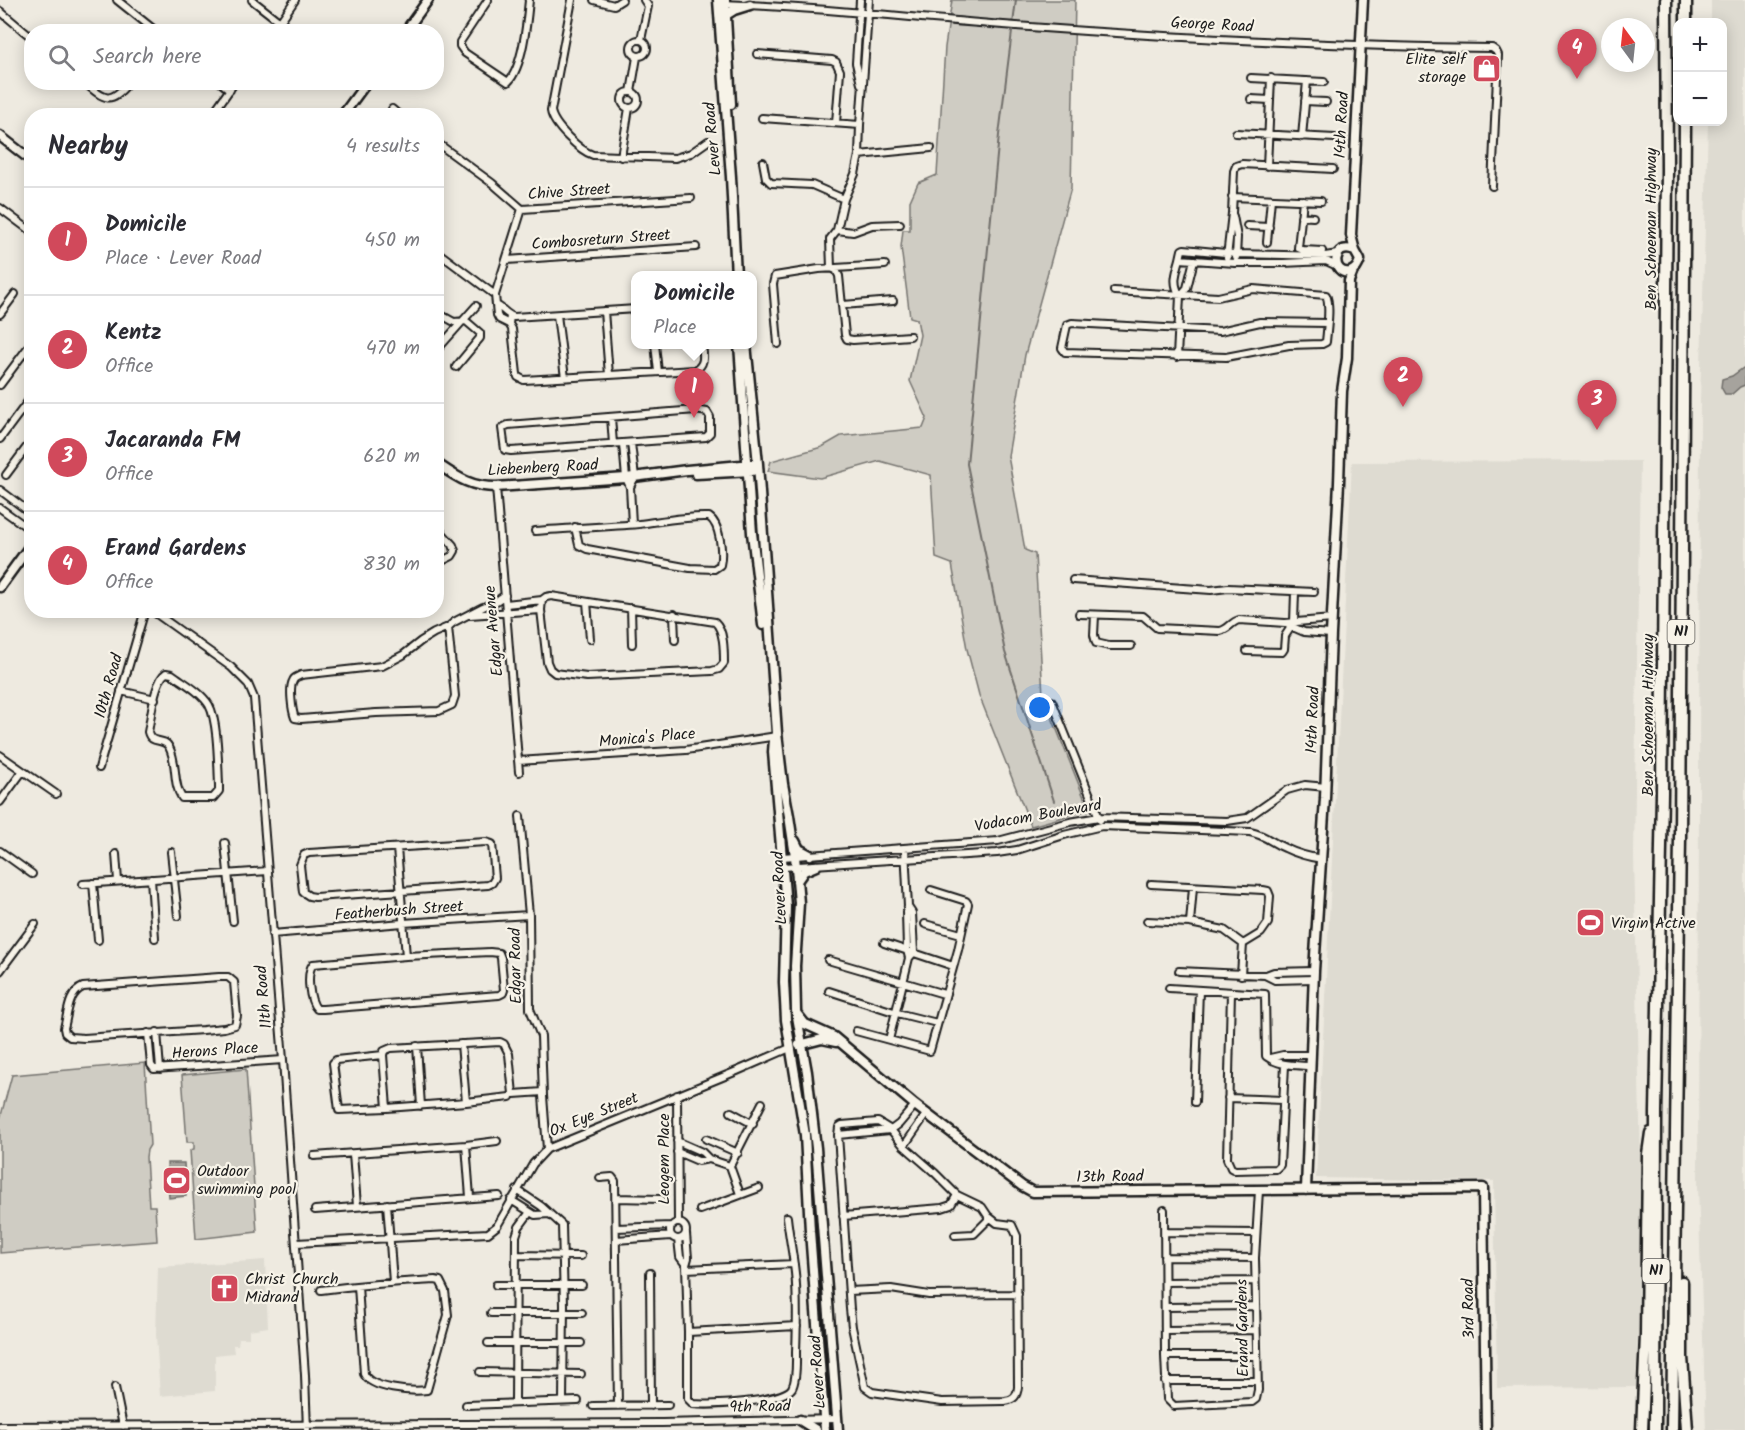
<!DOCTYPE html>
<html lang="en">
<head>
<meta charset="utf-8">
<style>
  :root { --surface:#fff; --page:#f2f2f3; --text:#2b2b33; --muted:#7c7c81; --line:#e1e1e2; --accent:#d1495b }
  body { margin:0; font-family:Kalam,sans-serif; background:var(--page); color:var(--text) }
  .controls { position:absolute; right:18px; top:18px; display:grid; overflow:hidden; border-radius:12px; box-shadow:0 3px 15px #0003 }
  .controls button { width:54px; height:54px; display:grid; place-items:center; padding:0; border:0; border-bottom:2px solid var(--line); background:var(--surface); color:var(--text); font:30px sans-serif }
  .compass { position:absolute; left:1601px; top:18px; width:54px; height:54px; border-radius:50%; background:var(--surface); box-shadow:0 3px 15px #0003; rotate:345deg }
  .you { position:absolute; left:1040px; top:708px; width:21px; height:21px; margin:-15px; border:4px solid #fff; border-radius:50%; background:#1a73e8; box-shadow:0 0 0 9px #1a73e833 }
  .badge { display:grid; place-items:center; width:39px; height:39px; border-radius:50%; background:var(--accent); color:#fff; font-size:20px; font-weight:700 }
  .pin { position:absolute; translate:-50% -50px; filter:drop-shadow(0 2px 3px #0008) }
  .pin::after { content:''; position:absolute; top:32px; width:21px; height:18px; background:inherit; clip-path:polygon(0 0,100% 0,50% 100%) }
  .popup { position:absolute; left:631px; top:271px; width:126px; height:78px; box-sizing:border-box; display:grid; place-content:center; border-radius:12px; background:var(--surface); filter:drop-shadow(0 2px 4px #0005); font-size:20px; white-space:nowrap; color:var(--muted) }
  .popup b { font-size:22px; color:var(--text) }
  .popup::after { content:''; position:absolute; left:50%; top:100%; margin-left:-12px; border:12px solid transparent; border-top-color:var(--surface) }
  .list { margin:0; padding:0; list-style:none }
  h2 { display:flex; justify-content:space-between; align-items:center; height:78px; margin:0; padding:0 24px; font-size:26px }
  h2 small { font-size:20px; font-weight:400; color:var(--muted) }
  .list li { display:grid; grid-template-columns:39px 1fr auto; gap:18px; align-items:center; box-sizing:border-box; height:108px; padding:0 24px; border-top:2px solid var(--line) }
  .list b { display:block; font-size:22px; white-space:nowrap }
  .list p { margin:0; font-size:20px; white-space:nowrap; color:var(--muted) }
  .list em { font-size:20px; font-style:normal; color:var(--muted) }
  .icon { flex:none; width:33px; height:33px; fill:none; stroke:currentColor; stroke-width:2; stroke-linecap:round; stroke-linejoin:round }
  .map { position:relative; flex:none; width:1745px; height:1430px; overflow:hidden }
  .search { position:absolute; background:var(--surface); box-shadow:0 3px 15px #0003; left:24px; top:24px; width:420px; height:66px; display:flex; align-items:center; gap:15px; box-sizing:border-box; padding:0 21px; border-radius:24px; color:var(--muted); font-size:22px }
  .panel { position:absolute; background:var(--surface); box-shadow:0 3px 15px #0003; left:24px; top:108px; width:420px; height:510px; border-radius:24px }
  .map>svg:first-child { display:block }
  .built { fill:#dedbd1 }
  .green { fill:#cfccc3; stroke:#767470; stroke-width:1.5 }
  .water { fill:#a6a39d; stroke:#6f6d69; stroke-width:1.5 }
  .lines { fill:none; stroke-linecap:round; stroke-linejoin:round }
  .stream { stroke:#6f6d69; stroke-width:2 }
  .street-casing { stroke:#1c1c1c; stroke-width:10 }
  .secondary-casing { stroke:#1c1c1c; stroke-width:13 }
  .highway-casing { stroke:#1c1c1c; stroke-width:15 }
  .street { stroke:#f7f3e8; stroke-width:6 }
  .secondary { stroke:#f7f3e8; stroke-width:8 }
  .highway { stroke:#f7f3e8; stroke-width:10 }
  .labels { text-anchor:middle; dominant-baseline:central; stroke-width:4.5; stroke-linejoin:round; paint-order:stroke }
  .shield { fill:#f7f3e8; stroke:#5e5c59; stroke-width:1.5 }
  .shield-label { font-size:15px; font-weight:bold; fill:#1c1c1c }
  .street-label { font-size:16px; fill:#1c1c1c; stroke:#f7f3e8 }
  .poi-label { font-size:16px; fill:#1c1c1c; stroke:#f7f3e8; text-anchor:start }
</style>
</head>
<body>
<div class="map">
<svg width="1745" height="1430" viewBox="0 0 1745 1430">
  <rect width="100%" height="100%" fill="#eeeae0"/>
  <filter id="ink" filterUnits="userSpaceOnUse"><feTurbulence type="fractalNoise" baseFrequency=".0167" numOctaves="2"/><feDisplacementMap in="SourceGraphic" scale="12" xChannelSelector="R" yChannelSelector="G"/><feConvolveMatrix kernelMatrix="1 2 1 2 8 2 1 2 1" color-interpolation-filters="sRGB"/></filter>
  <g filter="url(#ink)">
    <path class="built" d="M1711,0H1745V1430H1706L1698,1185L1700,402L1708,122H1722V22H1711Z
      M1640,461L1634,856L1642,1209L1636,1387L1497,1388L1494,1181L1316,1178L1352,462Z
      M265,1260L268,1327L249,1330V1338H239L238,1345H233L234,1353L215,1355V1391L160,1396L156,1335L158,1267Z"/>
    <path class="green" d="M952,0H1075L1071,188L1025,355L1008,456L1025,550L1035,554L1043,695L1089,810L1031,826L979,695L967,649L952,564L936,558L931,475L880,461L820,478L768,471L771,461L822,447L841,436L923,428L927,418L910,381L920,335L917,319L910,317L901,247L903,230H910V201L918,183L937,175L945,47Z
      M145,1063L150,1145L147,1150L146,1157L149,1206H155L157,1241L0,1253V1119L12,1075Z
      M246,1069L257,1232L196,1239L190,1150L194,1149V1142H187L182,1075Z"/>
    <path class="water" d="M1743,368L1745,369V385L1740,387L1732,394H1725L1721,387L1722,379L1732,376Z
      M167,1163H184L186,1196L169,1198Z"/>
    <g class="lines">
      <path class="stream" d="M1016,0L999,135L967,464L1005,652L1054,801"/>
      <defs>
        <path id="street" d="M117,0L157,32
          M252,0L280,22
          M488,0L460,42V46L465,53L508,82C523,67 527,21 529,0
          M572,0L551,111C553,125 580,151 593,155L675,158L691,153L708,141
          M594,0L614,5L622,0
          M860,0L856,63L861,84
          M869,0L860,125L859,155L855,174L844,199L837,230L830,239L831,268L836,270L839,276L845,335L847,339L853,340L910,336
          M723,4C821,7 919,19 1016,26C1175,38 1333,46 1492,48L1496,51L1498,55L1492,186
          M0,11L32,38
          M273,32L295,0
          M631 48a8 8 0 1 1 16 0a8 8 0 1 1-16 0Z
          M641,40L648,6L644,0
          M757,54L832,60L836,62L840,71L836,123
          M1251,78L1324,82
          M84,82C105,100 110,105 129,82
          M220,82L230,90
          M622 100a8 8 0 1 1 16 0a8 8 0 1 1-16 0Z
          M631,92L637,57
          M1251,99L1270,100
          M1305,101L1326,102
          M392,109L400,116
          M211,116L235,82
          M762,118L860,125
          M1236,133L1335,138
          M1302,137L1307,81
          M436,142L492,183L522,209L691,198
          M859,155L931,148
          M621,157L629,108
          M763,162L766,178L771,183L812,185L844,199
          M1267,166L1271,78
          M1232,197L1321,201
          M1303,200L1298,248L1303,250L1322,251
          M0,208L32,232
          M1233,216L1237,237L1236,257
          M1301,216L1313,217
          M1247,226L1269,227
          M837,230L853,232L872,225L900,224
          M1267,242L1271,199
          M436,251L495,295
          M1227,257L1232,213L1234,171L1236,166L1242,164L1333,169
          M1180,259C1176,274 1172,282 1180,296L1187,288L1194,260
          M507,260L696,247
          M1337,266L1326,261L1283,263H1235L1180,259L1182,250L1184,249L1236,254L1325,256L1338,254
          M436,280L439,277
          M1114,291L1218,297L1253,289L1326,295C1331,305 1327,330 1326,342L1322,344L1289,345L1226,357L1065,352L1062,348L1067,325L1072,323L1220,331L1260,322L1327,323
          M496,305C503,308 506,315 514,317L636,309
          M843,305L893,301
          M604,311L609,375
          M436,312L454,322L466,321L480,333V338L456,367
          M0,314L15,294
          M557,315L565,378
          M510,316L509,324L512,329L517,374L518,377L524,380L695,370C706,365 703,354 702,344
          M509,324L499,319L497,315L495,295L522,209
          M655,344L658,372
          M778,344L773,284L775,276L819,269L885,265
          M436,351L476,306
          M1177,357L1180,296
          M0,385L32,342
          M696,410L707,412L710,417V433L706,437L511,451L505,450L502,428L508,425Z
          M611,417L613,444
          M0,439L32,396
          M623,444L626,478L630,487L632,524
          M6,475L32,440
          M496,487L519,772
          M630,487L635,477L631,443
          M0,490L32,514
          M0,508L32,531
          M436,526L453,545L455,551L452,556L436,564
          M535,531C569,528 604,527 639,524C662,521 686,516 709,517C720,524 723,552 720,565L714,569L690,568L587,549L579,545L575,527
          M1073,580L1211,590L1228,588L1314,592
          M551,596L715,622C724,630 724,650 724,663L719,669L712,671L587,677L555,673L550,669L547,662L541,610L542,600L546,597Z
          M587,602L590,639
          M506,604L542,600
          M631,608L632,644
          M151,610L231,667L248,684L254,698L283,1060L305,1375L307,1430
          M674,614L675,640
          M1079,614L1143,616L1157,628L1220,631C1228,630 1231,622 1239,620L1285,623L1332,619
          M470,615L541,610
          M1095,615L1094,635L1096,643L1109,646H1131
          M1294,622L1295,592
          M1288,625L1304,632L1331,634
          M448,627L455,696L452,705L439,711L376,713L301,719L295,718C292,711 289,687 293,681C294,677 298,677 301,675L382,666L403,655L421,641L434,633L448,627L454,622L483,607L495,602L505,595
          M1247,651L1282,652L1284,649L1285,636L1291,627
          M166,673L172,674C184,683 201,692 209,705C218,721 218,765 219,785V791L213,798H182C172,783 178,763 169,747C164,737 151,745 148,732C151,718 154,681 166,673Z
          M121,691L155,699
          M1052,701L1100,820
          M0,755L56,794
          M518,761L686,750L777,736
          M99,768L145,610
          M0,802L22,772
          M520,816L529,915L530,1009L541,1036L543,1096L547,1149
          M486,842L492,844L495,878L492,883L488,885L315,897L309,896L303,892L300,865L304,855L309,853Z
          M225,843L233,921
          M397,848L406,956
          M905,848L908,907L906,912L907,950L909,958
          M0,851L32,874
          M171,852L178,916
          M116,854L118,881
          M782,857L998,841L1070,822L1099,817L1227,821L1247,818L1287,790L1305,785L1326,787
          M783,867L997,853L1017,850L1064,835L1102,826L1250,832C1268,836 1270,842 1285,848C1297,854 1309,857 1322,859
          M151,879L155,938
          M93,883L98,940
          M83,884L268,871
          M1151,884L1263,890L1268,891L1270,896L1268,923L1261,933L1243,944L1241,975
          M1147,921L1190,923L1224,930L1243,944
          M1190,923L1193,887
          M925,924L961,934
          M272,934L403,923L529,915
          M884,943L953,966
          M490,952L499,953L501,958L504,990L503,993L499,995L323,1009H317C309,1001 306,973 313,964L406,956Z
          M828,960L944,994
          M0,971L35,924
          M1179,971L1265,975L1275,980L1314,979
          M1266,975L1274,972L1314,971
          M219,977H228L234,982L237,1016L235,1025L224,1028L203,1030L84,1038L70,1037L65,1033L64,1028C68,1014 68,993 83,987Z
          M1169,988L1265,994L1266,1056C1279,1066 1294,1065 1310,1066
          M829,991L897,1013L937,1023
          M1231,992L1227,1159L1231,1168L1235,1170L1276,1169L1280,1165L1285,1065
          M856,1031L930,1051L958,950L968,904L966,901L931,890
          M157,1032L160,1069
          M148,1033L151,1065L154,1069L283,1060
          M889,1040L909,958L914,952L912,913L908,907
          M461,1044L466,1102
          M417,1046L421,1106
          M383,1055L336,1060L333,1063L339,1110L387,1108
          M1270,1058L1283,1055H1311
          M514,1094L543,1092
          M677,1095L678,1223
          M510,1097L466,1102L387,1108L383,1055L384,1051L391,1048L500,1042L504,1044L509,1054L513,1094
          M1228,1098L1283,1100
          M1195,1102L1199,990
          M731,1112L753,1124
          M878,1122L891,1130L904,1146L935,1173L957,1195L982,1207L988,1216L997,1223L1012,1225L1017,1236L1018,1387C1017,1396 1014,1400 1005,1401L942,1402L872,1392L865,1387L852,1327L850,1309L838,1135L839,1127L842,1125Z
          M891,1130L899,1124L915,1105
          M838,1135L890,1130
          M706,1139L738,1153
          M677,1141L702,1152L709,1159
          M466,1145L470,1197
          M904,1146L927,1113
          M677,1152L698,1161L709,1159L730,1166L740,1194
          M353,1154L357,1206
          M314,1156L466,1145L497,1141
          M730,1166L762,1103
          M600,1178L612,1177L615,1181L618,1406
          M517,1190L541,1206L562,1225L564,1305L563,1401
          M616,1198L661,1199
          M511,1200L535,1215L549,1214
          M387,1204L393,1282
          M315,1210L499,1196
          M700,1210L759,1188
          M1164,1210L1165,1356L1167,1399L1174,1406L1252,1402L1256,1399L1258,1390L1255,1258L1259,1190
          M843,1216L942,1208L951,1205L957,1195
          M670 1231a8 8 0 1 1 16 0a8 8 0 1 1-16 0Z
          M616,1228L671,1226
          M1165,1232L1256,1233
          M686,1234L688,1258L686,1265L688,1332V1399L693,1404C709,1406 783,1402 792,1388C797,1379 796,1362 796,1352C797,1325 798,1299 795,1273C793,1254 789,1236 787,1217
          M955,1235L974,1234L990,1218
          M678,1239L680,1257L686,1265
          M616,1240L671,1236
          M296,1243L488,1233L497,1226L533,1164L547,1149L737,1071L790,1048
          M516,1255L581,1256
          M1164,1257L1255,1258
          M686,1269L794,1264
          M650,1273L651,1406
          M1165,1282L1255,1281
          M496,1285H582
          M321,1290C359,1285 397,1282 435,1280L440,1281L445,1291L448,1315L427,1390C412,1392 371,1389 364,1374L358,1286
          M849,1291L891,1289L929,1295L1018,1294
          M1165,1307L1256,1306
          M491,1313H582
          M1165,1331L1256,1330
          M688,1332L797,1326
          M488,1343H581
          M1165,1356H1257
          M480,1372L581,1374
          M1165,1381H1257
          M115,1387L123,1426
          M515,1402L516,1236L519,1227L530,1212
          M466,1405L578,1401
          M593,1406L668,1405
          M0,1426L662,1423L837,1419"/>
        <path id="secondary" d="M718,0L731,177L736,276
          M725,0L731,104
          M726,15L734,10L750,5
          M405,32L428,0
          M342,116L367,82
          M0,136L32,161
          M1355,251C1331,241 1331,276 1350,272C1356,270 1358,266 1360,260L1355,251L1351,235L1363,0
          M739,344L752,533L763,625
          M746,344L758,464L777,733L783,784L789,816L795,856L799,903L795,966L796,1011L807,1072L816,1148L838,1430
          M436,463C457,477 470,487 496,487L626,478L687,470L752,464
          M696,474L752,471
          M0,587L32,543
          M774,739L773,752L786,906L784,982L786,1020L805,1135L810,1231L825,1430
          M795,841L799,849L810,855
          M797,881L804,871L816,866
          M797,1014L805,1024L834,1037L915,1105L1022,1186L1033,1192L1483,1188L1486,1430
          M799,1045L822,1039L836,1042
          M1306,1190L1314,971L1325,798L1331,634L1339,483L1342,391L1347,358L1349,281L1353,271
          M800,1420L816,1430"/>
        <path id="highway" d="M1686,22V0
          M1682,1282V1357L1687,1430
          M1642,1430L1646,1335L1648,1154L1651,1133
          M1655,1430L1656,1112L1662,793L1667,170L1666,0
          M1672,1430L1680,837L1685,122"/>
      </defs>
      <use href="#street" class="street-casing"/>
      <use href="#secondary" class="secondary-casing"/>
      <use href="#highway" class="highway-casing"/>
      <use href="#street" class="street"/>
      <use href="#secondary" class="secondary"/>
      <use href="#highway" class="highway"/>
    </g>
  </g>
  <defs>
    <symbol id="shop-square" viewBox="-11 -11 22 22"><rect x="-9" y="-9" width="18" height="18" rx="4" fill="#d1495b" stroke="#f7f3e8"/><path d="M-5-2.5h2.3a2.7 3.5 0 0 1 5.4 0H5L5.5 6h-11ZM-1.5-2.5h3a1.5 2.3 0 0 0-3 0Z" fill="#fff"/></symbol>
    <symbol id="stadium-square" viewBox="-11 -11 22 22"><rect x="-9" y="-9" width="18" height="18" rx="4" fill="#d1495b" stroke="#f7f3e8"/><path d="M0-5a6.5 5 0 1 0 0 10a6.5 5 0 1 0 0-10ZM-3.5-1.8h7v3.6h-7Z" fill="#fff"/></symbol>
    <symbol id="church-square" viewBox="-11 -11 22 22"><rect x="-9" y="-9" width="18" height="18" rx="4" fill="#d1495b" stroke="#f7f3e8"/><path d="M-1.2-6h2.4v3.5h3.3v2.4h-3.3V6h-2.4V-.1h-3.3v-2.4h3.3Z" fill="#fff"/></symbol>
  </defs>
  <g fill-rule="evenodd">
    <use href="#shop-square" x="1470" y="52" width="33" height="33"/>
    <use href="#stadium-square" x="1574" y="906" width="33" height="33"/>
    <use href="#stadium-square" x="160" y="1164" width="33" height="33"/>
    <use href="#church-square" x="208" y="1272" width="33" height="33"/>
  </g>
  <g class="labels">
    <g class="shield">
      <rect x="1667.5" y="620" width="27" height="24" rx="4.5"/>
      <rect x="1642.5" y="1259" width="27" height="24" rx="4.5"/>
    </g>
    <g class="shield-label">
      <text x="1681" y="632">N1</text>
      <text x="1656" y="1271">N1</text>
    </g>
    <g class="street-label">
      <text transform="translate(1212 25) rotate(3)">George Road</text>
      <text transform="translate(1342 125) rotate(-87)">14th Road</text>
      <text transform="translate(713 139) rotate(-95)">Lever Road</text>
      <text transform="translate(569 192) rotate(-4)">Chive Street</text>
      <text transform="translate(1651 229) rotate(-90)">Ben Schoeman Highway</text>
      <text transform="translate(601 240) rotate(-4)">Combosreturn Street</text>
      <text transform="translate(543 468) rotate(-3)">Liebenberg Road</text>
      <text transform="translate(494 631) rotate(-95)">Edgar Avenue</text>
      <text transform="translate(109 686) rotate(-74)">10th Road</text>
      <text transform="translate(1648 715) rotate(-90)">Ben Schoeman Highway</text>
      <text transform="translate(1313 720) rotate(-88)">14th Road</text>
      <text transform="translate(647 738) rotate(-5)">Monica's Place</text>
      <text transform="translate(1038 816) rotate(-10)">Vodacom Boulevard</text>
      <text transform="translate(780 888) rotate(-93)">Lever Road</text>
      <text transform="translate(399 911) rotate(-4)">Featherbush Street</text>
      <text transform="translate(516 966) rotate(-91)">Edgar Road</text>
      <text transform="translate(264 997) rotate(-95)">11th Road</text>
      <text transform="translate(215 1051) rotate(-4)">Herons Place</text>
      <text transform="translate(594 1115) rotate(-22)">Ox Eye Street</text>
      <text transform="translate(664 1159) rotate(-90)">Leogem Place</text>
      <text transform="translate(1110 1177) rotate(-1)">13th Road</text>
      <text transform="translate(1469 1309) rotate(-91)">3rd Road</text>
      <text transform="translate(1243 1328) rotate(-91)">Erand Gardens</text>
      <text transform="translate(818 1372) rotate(-94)">Lever Road</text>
      <text transform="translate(760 1407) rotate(-1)">9th Road</text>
    </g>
    <g class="poi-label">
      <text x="1466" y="59" text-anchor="end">Elite self<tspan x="1466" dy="18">storage</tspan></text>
      <text x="1611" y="923">Virgin Active</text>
      <text x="197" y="1171">Outdoor<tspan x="197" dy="18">swimming pool</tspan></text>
      <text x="245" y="1279">Christ Church<tspan x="245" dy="18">Midrand</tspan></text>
    </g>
  </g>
</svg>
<div class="controls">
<button>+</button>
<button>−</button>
</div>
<svg class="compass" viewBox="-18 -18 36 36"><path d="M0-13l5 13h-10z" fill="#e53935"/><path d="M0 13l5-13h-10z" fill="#7c7c81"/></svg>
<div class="you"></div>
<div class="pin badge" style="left:694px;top:418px">1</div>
<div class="popup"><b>Domicile</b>Place</div>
<div class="pin badge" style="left:1403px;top:407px">2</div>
<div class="pin badge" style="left:1597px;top:430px">3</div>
<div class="pin badge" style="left:1577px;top:79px">4</div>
<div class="search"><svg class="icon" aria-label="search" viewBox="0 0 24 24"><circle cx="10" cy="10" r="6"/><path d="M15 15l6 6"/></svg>Search here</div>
<section class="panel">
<h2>Nearby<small>4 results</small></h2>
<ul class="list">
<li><span class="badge">1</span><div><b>Domicile</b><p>Place · Lever Road</p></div><em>450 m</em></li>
<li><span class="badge">2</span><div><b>Kentz</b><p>Office</p></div><em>470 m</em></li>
<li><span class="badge">3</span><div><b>Jacaranda FM</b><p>Office</p></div><em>620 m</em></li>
<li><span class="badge">4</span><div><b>Erand Gardens</b><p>Office</p></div><em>830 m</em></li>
</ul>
</section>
</div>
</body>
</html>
